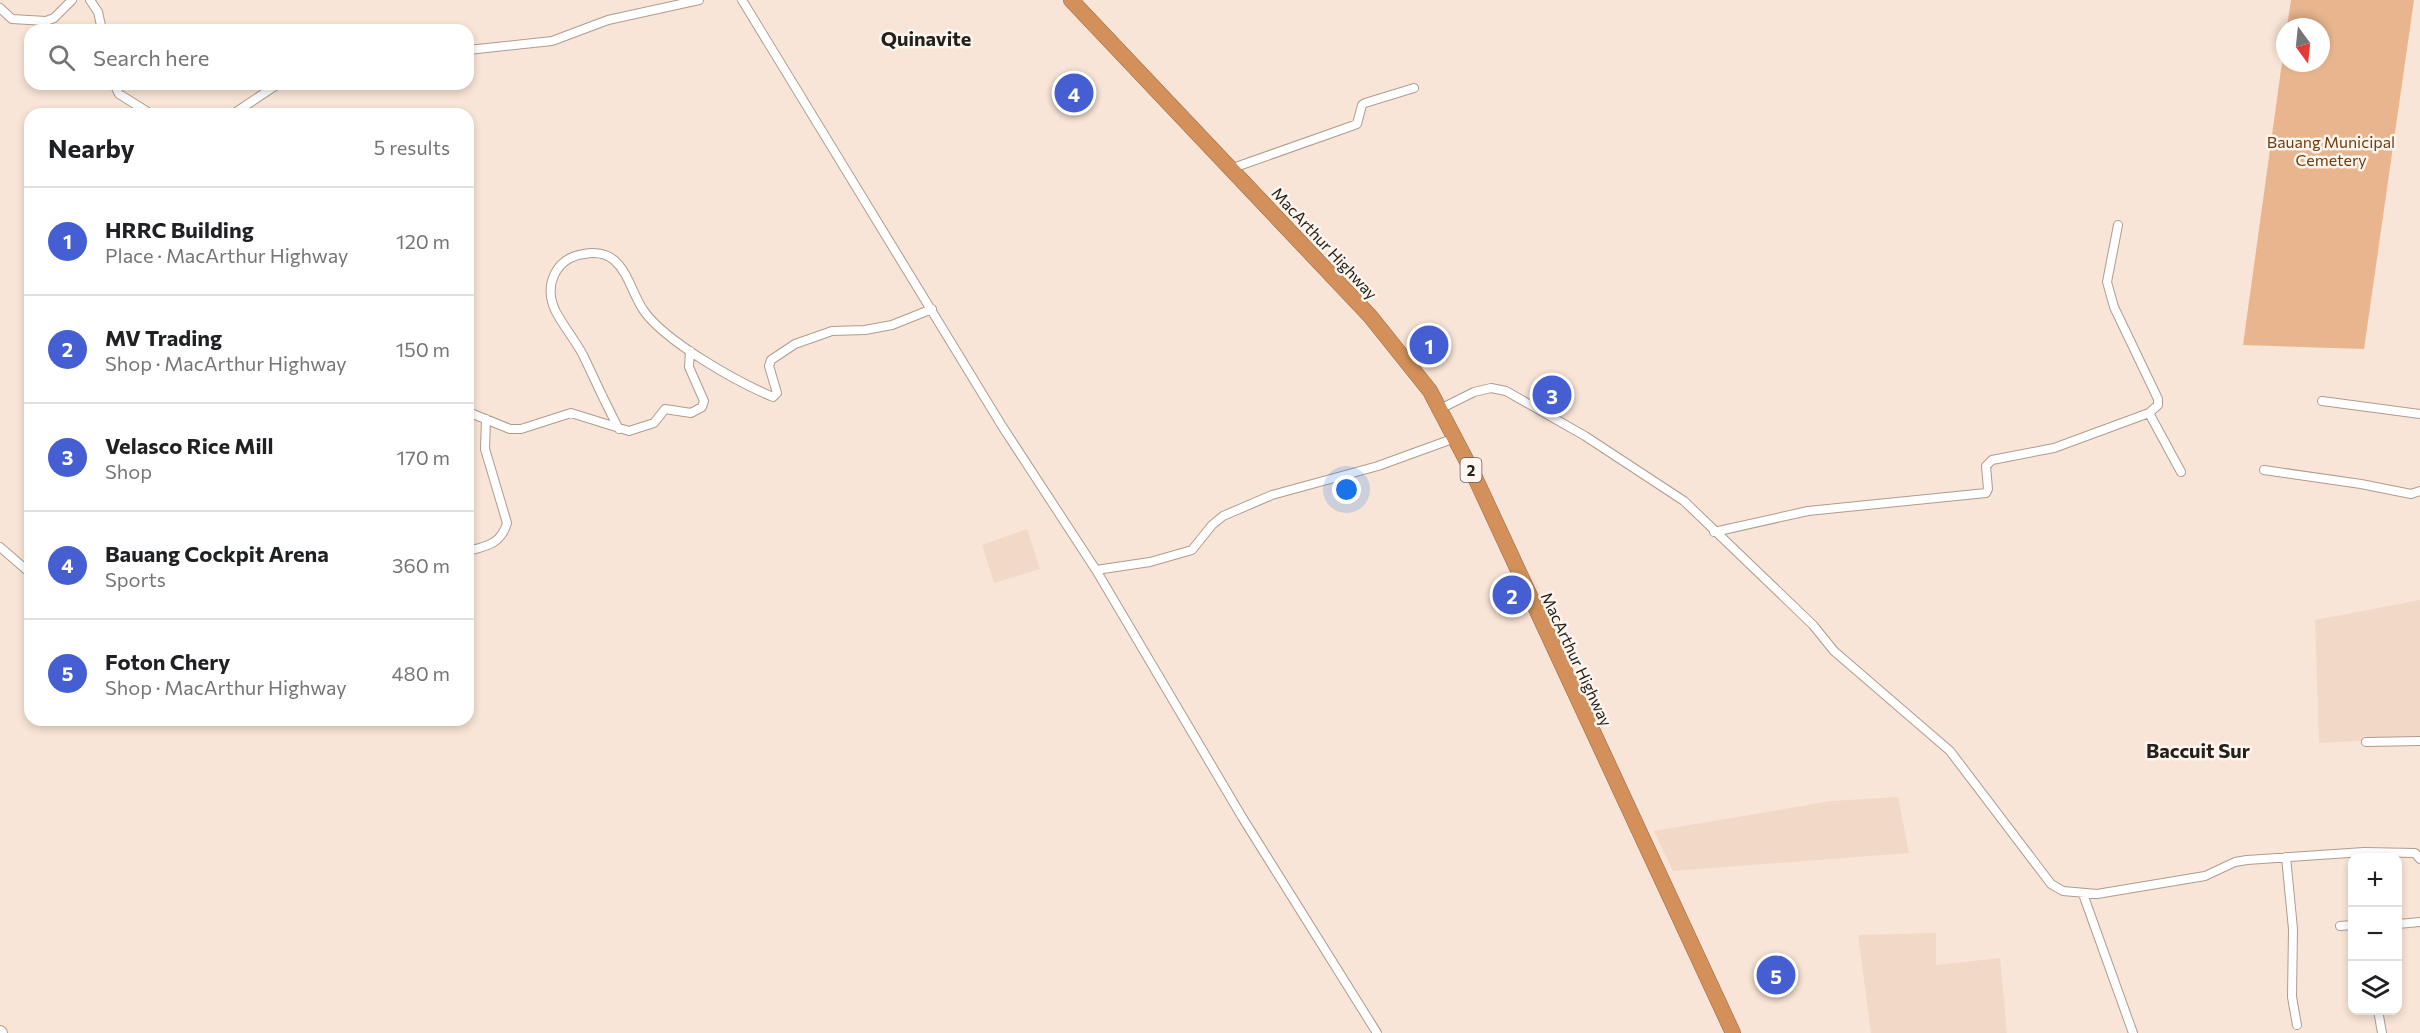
<!DOCTYPE html>
<html lang="en">
<head>
<meta charset="utf-8">
<style>
  :root { --surface:#fff; --page:#f6f6f6; --text:#202124; --muted:#757577; --line:#e0e0e0; --accent:#455fd3 }
  body { margin:0; font-family:Commissioner,sans-serif; background:var(--page); color:var(--text) }
  .controls { position:absolute; right:18px; bottom:18px; display:grid; overflow:hidden; border-radius:12px; box-shadow:0 3px 9px #0003 }
  .controls button { width:54px; height:54px; display:grid; place-items:center; padding:0; border:0; border-bottom:2px solid var(--line); background:var(--surface); color:var(--text); font:30px sans-serif }
  .compass { position:absolute; left:2276px; top:18px; width:54px; height:54px; border-radius:50%; background:var(--surface); box-shadow:0 3px 9px #0003; rotate:165deg }
  .you { position:absolute; left:1347px; top:490px; width:21px; height:21px; margin:-15px; border:4px solid #fff; border-radius:50%; background:#1a73e8; box-shadow:0 0 0 9px #1a73e833 }
  .badge { display:grid; place-items:center; width:39px; height:39px; border-radius:50%; background:var(--accent); color:#fff; font-size:20px; font-weight:700 }
  .pin { position:absolute; translate:-50% -50%; border:3px solid #fff; box-shadow:0 2px 6px #0006 }
  .list { margin:0; padding:0; list-style:none }
  h2 { display:flex; justify-content:space-between; align-items:center; height:78px; margin:0; padding:0 24px; font-size:26px }
  h2 small { font-size:20px; font-weight:400; color:var(--muted) }
  .list li { display:grid; grid-template-columns:39px 1fr auto; gap:18px; align-items:center; box-sizing:border-box; height:108px; padding:0 24px; border-top:2px solid var(--line) }
  .list b { display:block; font-size:22px; white-space:nowrap }
  .list p { margin:0; font-size:20px; white-space:nowrap; color:var(--muted) }
  .list em { font-size:20px; font-style:normal; color:var(--muted) }
  .icon { flex:none; width:33px; height:33px; fill:none; stroke:currentColor; stroke-width:2; stroke-linecap:round; stroke-linejoin:round }
  .map { position:relative; flex:none; width:2420px; height:1033px; overflow:hidden }
  .search { position:absolute; background:var(--surface); box-shadow:0 3px 9px #0003; left:24px; top:24px; width:450px; height:66px; display:flex; align-items:center; gap:15px; box-sizing:border-box; padding:0 21px; border-radius:18px; color:var(--muted); font-size:22px }
  .panel { position:absolute; background:var(--surface); box-shadow:0 3px 9px #0003; left:24px; top:108px; width:450px; height:618px; border-radius:18px }
  .map>svg:first-child { display:block }
  .built { fill:#f2d8c6 }
  .green { fill:#e9b58e }
  .lines { fill:none; stroke-linecap:round; stroke-linejoin:round }
  .street-casing { stroke:#ae9c8f; stroke-width:10 }
  .secondary-casing { stroke:#ae9c8f; stroke-width:14 }
  .highway-casing { stroke:#966944; stroke-width:16 }
  .street { stroke:#fff; stroke-width:8 }
  .secondary { stroke:#fff; stroke-width:12 }
  .highway { stroke:#d3905a; stroke-width:15 }
  .labels { text-anchor:middle; dominant-baseline:central; stroke-width:5; stroke-linejoin:round; paint-order:stroke }
  .shield { fill:#fdf5ef; stroke:#66605a; stroke-width:1.5 }
  .shield-label { font-size:15px; font-weight:bold; fill:#26201a }
  .park-label { font-size:16px; fill:#703c07; stroke:#fdf5ef }
  .street-label { font-size:16px; fill:#26201a; stroke:#fdf5ef }
  .quarter-label { font-size:20px; font-weight:bold; fill:#26201a; stroke:#fdf5ef }
</style>
</head>
<body>
<div class="map">
<svg width="2420" height="1033" viewBox="0 0 2420 1033">
  <rect width="100%" height="100%" fill="#f9e5d7"/>
  <path class="built" d="M1027,529L1040,569L994,583L982,545Z
    M2420,600V738L2319,743L2315,620Z
    M1898,797L1909,853L1673,871L1654,831L1831,801Z
    M1936,933V965L2000,958L2007,1033H1871L1858,935Z"/>
  <path class="green" d="M2291,0H2414L2364,349L2243,345L2285,41V63H2321V27H2287Z"/>
  <g class="lines">
    <defs>
      <path id="street" d="M90,0L98,12L102,30
        M742,0L1002,426L1096,570L1242,817L1377,1033
        M0,8L12,19L46,21L54,18L72,0
        M468,50L552,41L608,20L699,0
        M114,84L119,94L151,114
        M233,114L278,84
        M1230,169L1349,127L1357,124L1362,105L1365,103L1414,88
        M2322,401L2420,414
        M1440,409L1474,392L1491,388L1506,391L1585,436L1684,501L1813,625L1834,651L1950,751L2051,884L2063,891L2097,894L2205,876L2235,862L2247,860L2364,852L2415,853L2420,859
        M468,412L510,429H521L571,413L629,431L654,423L665,409L691,413L702,407L704,401L689,367L690,351
        M2149,413L2181,472
        M619,429C606,405 595,380 583,355C575,340 564,327 556,312C543,286 555,258 584,254C594,252 606,253 614,260C629,273 633,296 644,311C666,342 737,382 773,397L777,393L769,366L771,360L795,344L832,331L865,330L892,325L932,309
        M2264,470L2361,484L2411,494L2420,491
        M1714,532L1808,511L1986,493L1988,489L1986,466L1992,460L2054,448L2149,413L2158,405V399L2114,307L2107,282L2118,225
        M0,547L30,573
        M468,551C487,546 501,544 507,523L485,449L486,419
        M1096,570L1150,562L1192,550L1212,525L1223,516L1272,495L1378,466L1455,438
        M2366,742L2420,741
        M2286,857L2293,929L2292,997L2297,1025
        M2083,894L2133,1033
        M2398,924L2420,922
        M2340,926L2352,925
        M2378,1010L2382,1033"/>
      <path id="secondary" d="M0,1032L1,1033"/>
      <path id="highway" d="M1071,0L1370,316L1430,391L1472,471L1733,1033"/>
    </defs>
    <use href="#street" class="street-casing"/>
    <use href="#secondary" class="secondary-casing"/>
    <use href="#highway" class="highway-casing"/>
    <use href="#street" class="street"/>
    <use href="#secondary" class="secondary"/>
    <use href="#highway" class="highway"/>
  </g>
  <g class="labels">
    <rect class="shield" x="1460.5" y="458" width="21" height="24" rx="4.5"/>
    <g class="shield-label">
      <text x="1471" y="470">2</text>
    </g>
    <g class="park-label">
      <text x="2331" y="141">Bauang Municipal<tspan x="2331" dy="18">Cemetery</tspan></text>
    </g>
    <g class="street-label">
      <text transform="translate(1325 243) rotate(47)">MacArthur Highway</text>
      <text transform="translate(1577 659) rotate(65)">MacArthur Highway</text>
    </g>
    <g class="quarter-label">
      <text x="926" y="38">Quinavite</text>
      <text x="2198" y="750">Baccuit Sur</text>
    </g>
  </g>
</svg>
<div class="controls">
<button>+</button>
<button>−</button>
<button><svg class="icon" aria-label="layers" viewBox="0 0 24 24"><path d="M12 4l9 5-9 5-9-5zM3 14l9 5 9-5"/></svg></button>
</div>
<svg class="compass" viewBox="-18 -18 36 36"><path d="M0-13l5 13h-10z" fill="#e53935"/><path d="M0 13l5-13h-10z" fill="#757577"/></svg>
<div class="you"></div>
<div class="pin badge" style="left:1429px;top:345px">1</div>
<div class="pin badge" style="left:1512px;top:595px">2</div>
<div class="pin badge" style="left:1552px;top:395px">3</div>
<div class="pin badge" style="left:1074px;top:93px">4</div>
<div class="pin badge" style="left:1776px;top:975px">5</div>
<div class="search"><svg class="icon" aria-label="search" viewBox="0 0 24 24"><circle cx="10" cy="10" r="6"/><path d="M15 15l6 6"/></svg>Search here</div>
<section class="panel">
<h2>Nearby<small>5 results</small></h2>
<ul class="list">
<li><span class="badge">1</span><div><b>HRRC Building</b><p>Place · MacArthur Highway</p></div><em>120 m</em></li>
<li><span class="badge">2</span><div><b>MV Trading</b><p>Shop · MacArthur Highway</p></div><em>150 m</em></li>
<li><span class="badge">3</span><div><b>Velasco Rice Mill</b><p>Shop</p></div><em>170 m</em></li>
<li><span class="badge">4</span><div><b>Bauang Cockpit Arena</b><p>Sports</p></div><em>360 m</em></li>
<li><span class="badge">5</span><div><b>Foton Chery</b><p>Shop · MacArthur Highway</p></div><em>480 m</em></li>
</ul>
</section>
</div>
</body>
</html>
